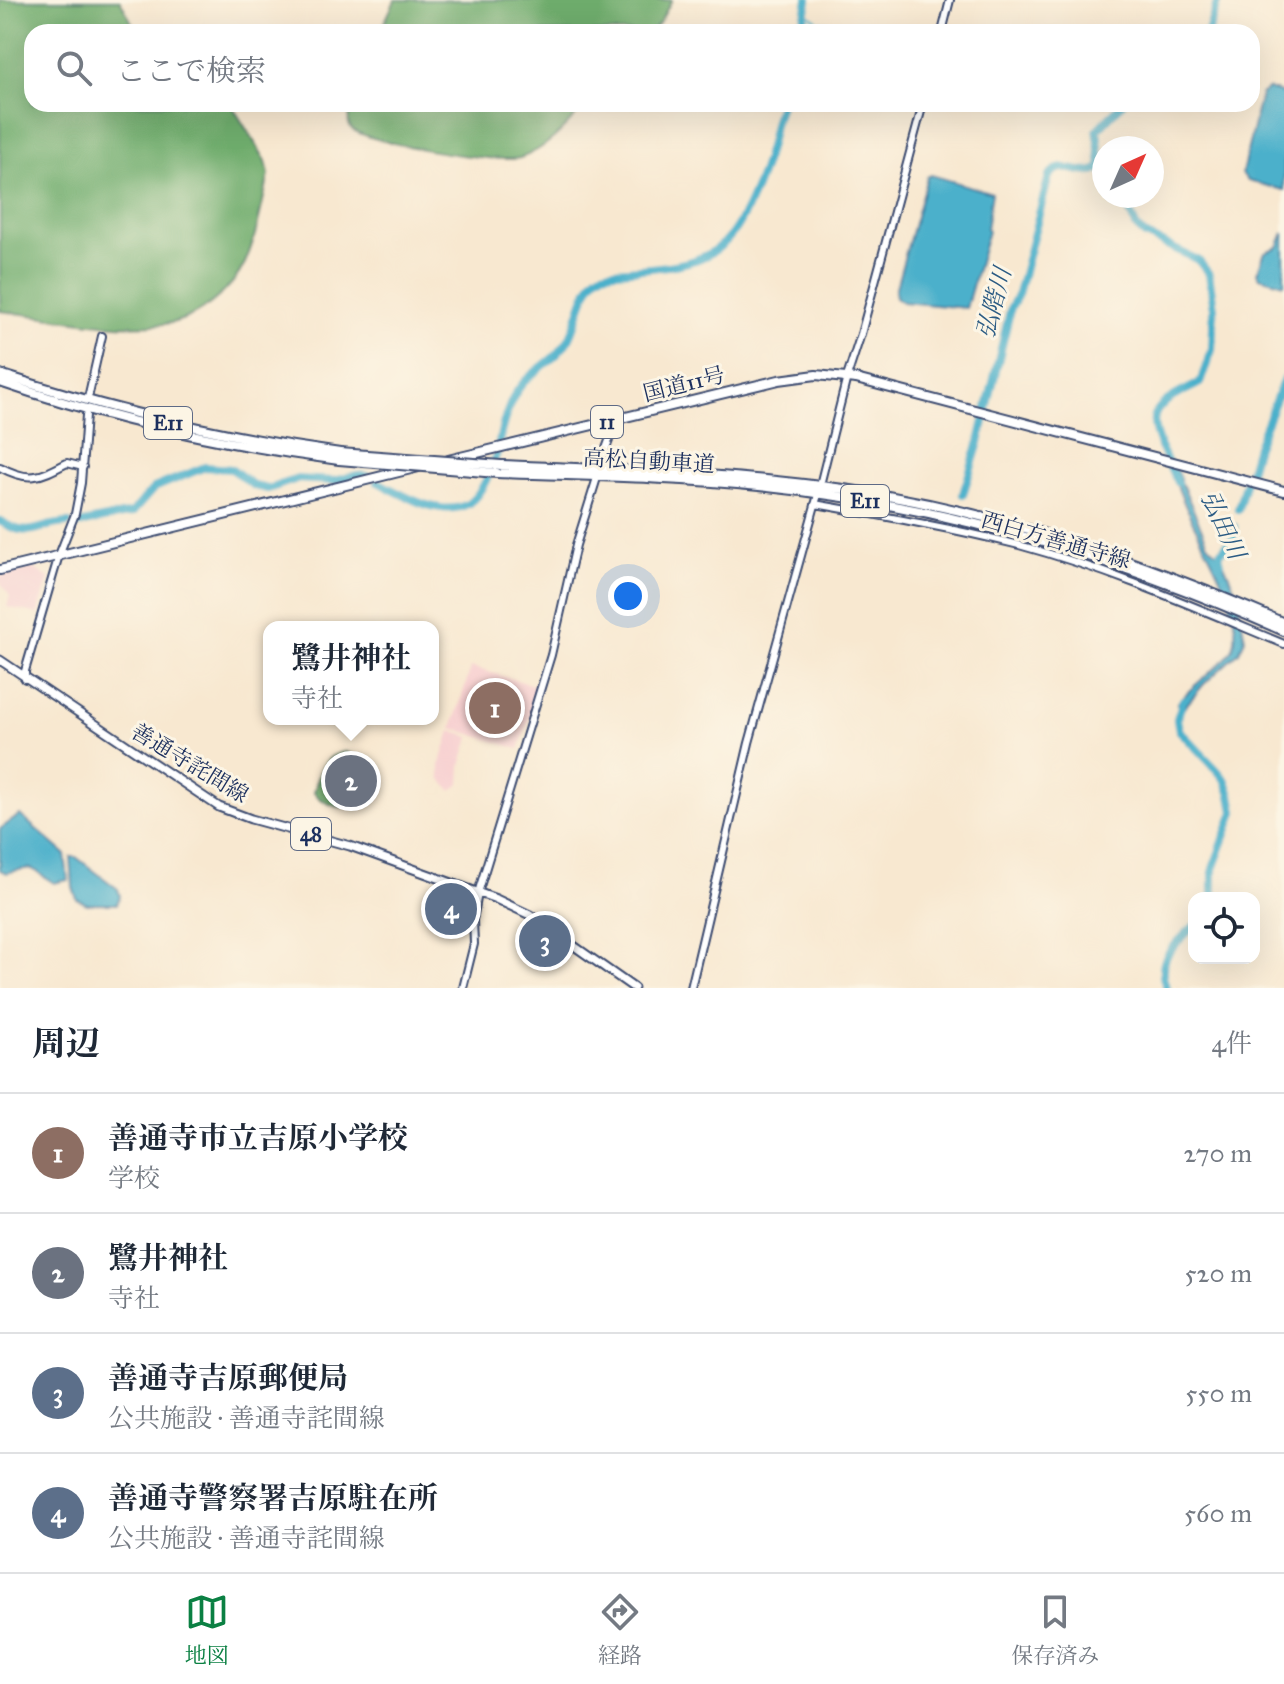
<!DOCTYPE html>
<html lang="ja">
<head>
<meta charset="utf-8">
<style>
  :root { --surface:#fff; --page:#f6f6f7; --text:#1f2937; --muted:#747a83; --line:#e0e1e3; --accent:#0b8043 }
  body { margin:0; font-family:"IM FELL Great Primer","Noto Serif JP",serif; background:var(--page); color:var(--text) }
  .controls { position:absolute; right:24px; bottom:24px; display:grid; overflow:hidden; border-radius:16px; box-shadow:0 8px 32px #0002 }
  .controls button { width:72px; height:72px; display:grid; place-items:center; padding:0; border:0; border-bottom:2px solid var(--line); background:var(--surface); color:var(--text); font:40px sans-serif }
  .compass { position:absolute; left:1092px; top:136px; width:72px; height:72px; border-radius:50%; background:var(--surface); box-shadow:0 8px 32px #0002; rotate:45deg }
  .you { position:absolute; left:628px; top:596px; width:28px; height:28px; margin:-20px; border:6px solid #fff; border-radius:50%; background:#1a73e8; box-shadow:0 0 0 12px #1a73e833 }
  .badge { display:grid; place-items:center; width:52px; height:52px; border-radius:50%; background:var(--accent); color:#fff; font-size:26px; font-weight:700 }
  .pin { position:absolute; translate:-50% -50%; border:4px solid #fff; box-shadow:0 2px 8px #0006 }
  .popup { position:absolute; left:263px; top:621px; width:176px; height:104px; box-sizing:border-box; display:grid; place-content:center; border-radius:16px; background:var(--surface); filter:drop-shadow(0 2px 6px #0005); font-size:26px; white-space:nowrap; color:var(--muted) }
  .popup b { font-size:30px; color:var(--text) }
  .popup::after { content:''; position:absolute; left:50%; top:100%; margin-left:-16px; border:16px solid transparent; border-top-color:var(--surface) }
  .list { margin:0; padding:0; list-style:none }
  h2 { display:flex; justify-content:space-between; align-items:center; height:104px; margin:0; padding:0 32px; font-size:34px }
  h2 small { font-size:26px; font-weight:400; color:var(--muted) }
  .list li { display:grid; grid-template-columns:52px 1fr auto; gap:24px; align-items:center; box-sizing:border-box; height:120px; padding:0 32px; border-top:2px solid var(--line) }
  .list b { display:block; font-size:30px; white-space:nowrap }
  .list p { margin:0; font-size:26px; white-space:nowrap; color:var(--muted) }
  .list em { font-size:26px; font-style:normal; color:var(--muted) }
  .icon { flex:none; width:44px; height:44px; fill:none; stroke:currentColor; stroke-width:2; stroke-linecap:round; stroke-linejoin:round }
  .map { position:relative; flex:none; width:1284px; height:988px; overflow:hidden }
  .search { position:absolute; background:var(--surface); box-shadow:0 8px 32px #0002; left:24px; right:24px; top:24px; height:88px; display:flex; align-items:center; gap:20px; box-sizing:border-box; padding:0 28px; border-radius:24px; color:var(--muted); font-size:30px }
  .sheet { height:584px; background:var(--surface) }
  nav { display:flex; justify-content:space-around; align-items:center; box-sizing:border-box; height:112px; border-top:2px solid var(--line); background:var(--surface); font-size:22px; color:var(--muted) }
  nav a { display:grid; justify-items:center; gap:4px }
  nav .on { color:var(--accent) }
  .map>svg:first-child { display:block }
  .built { fill:#f7cfd0 }
  .forest { fill:#6eac6c; stroke:#446e65; stroke-width:2 }
  .water { fill:#4cb0cb; stroke:#347094; stroke-width:2 }
  .lines { fill:none; stroke-linecap:round; stroke-linejoin:round }
  .stream { stroke:#4cb0cb; stroke-width:2 }
  .river { stroke:#4cb0cb; stroke-width:8 }
  .secondary-casing { stroke:#3c4b6f; stroke-width:10 }
  .primary-casing { stroke:#3c4b6f; stroke-width:11 }
  .highway-casing { stroke:#3c4b6f; stroke-width:12 }
  .secondary { stroke:#fff; stroke-width:6 }
  .primary { stroke:#fff; stroke-width:7 }
  .highway { stroke:#fff; stroke-width:8 }
  .highway-bridge-casing { stroke:#3c4b6f; stroke-width:12; stroke-linecap:butt }
  .highway-bridge { stroke:#fff; stroke-width:8 }
  .labels { text-anchor:middle; dominant-baseline:central; stroke-width:6; stroke-linejoin:round; paint-order:stroke }
  .shield { fill:#fcf5e5; stroke:#5e6a86; stroke-width:2 }
  .shield-label { font-size:20px; font-weight:bold; fill:#1b2f5e }
  .street-label { font-size:22px; fill:#1b2f5e; stroke:#fcf5e5 }
  .water-label { font-size:24px; font-style:italic; fill:#2c5c84; stroke:#fcf5e5 }
</style>
</head>
<body>
<div class="map">
<svg width="1284" height="988" viewBox="0 0 1284 988">
  <rect width="100%" height="100%" fill="#fcf5e5"/>
  <filter id="ink" filterUnits="userSpaceOnUse"><feTurbulence type="fractalNoise" baseFrequency=".0125" numOctaves="2"/><feDisplacementMap in="SourceGraphic" scale="16" xChannelSelector="R" yChannelSelector="G"/><feConvolveMatrix kernelMatrix="1 2 1 2 8 2 1 2 1" color-interpolation-filters="sRGB"/></filter>
  <filter id="wash" filterUnits="userSpaceOnUse"><feTurbulence type="fractalNoise" baseFrequency=".006" numOctaves="4" result="noise"/><feDisplacementMap in="SourceGraphic" scale="32" xChannelSelector="R" yChannelSelector="G"/><feGaussianBlur stdDeviation="1.8" result="paint"/><feColorMatrix in="noise" values="0 0 0 0 0 0 0 0 0 0 0 0 0 0 0 0 0 1.4 0 .05"/><feComposite in="paint" operator="in"/></filter>
  <g filter="url(#wash)">
    <rect width="100%" height="100%" fill="#f8e8d0"/>
    <path class="built" d="M33,568L49,578L38,614L7,607L10,596L0,582V576Z
      M471,667L540,687L519,749L452,728Z
      M451,731L470,737L461,766L460,784L452,791L440,778V765Z"/>
    <path class="forest" d="M0,0H120L137,32H32V104H231L266,161L269,175C262,203 257,236 245,263C232,291 195,321 164,324C110,330 53,317 0,311Z
      M395,0H672L660,22L651,32H380Z
      M352,104H586C567,125 548,149 520,158C500,164 364,143 351,128C346,122 350,111 352,104Z
      M345,752L360,757L364,764L360,776L369,783C358,813 335,813 314,793C318,774 323,755 345,752Z"/>
    <path class="water" d="M1268,89L1284,94V190L1248,181L1242,173L1261,94Z
      M931,175L992,193L986,228L988,231L966,308L903,302L896,297L895,291L927,177Z
      M1284,233V284L1259,277L1257,273L1265,252L1278,247Z
      M1176,470L1208,544L1221,557L1237,594L1245,639L1239,652L1203,685L1183,709L1177,704C1188,687 1228,662 1233,648C1245,616 1210,558 1197,530C1187,512 1180,492 1172,473Z
      M20,815L65,854L68,880L54,883C27,867 39,865 6,873L0,870V829Z
      M71,857H76L118,889L120,896L117,904H87L77,899L73,887Z"/>
    <g class="lines">
      <path class="stream" d="M805,12L819,21L829,23L835,32"/>
      <path class="river" d="M802,32L808,0
        M1208,32L1218,0
        M1104,172L1101,168L1097,130L1122,104
        M1122,196L1137,228L1145,235L1198,260L1209,274L1214,308L1212,350L1200,383C1187,390 1166,398 1157,411C1146,427 1170,465 1177,482
        M499,442C503,422 510,396 525,381C540,366 558,358 569,339C578,323 585,282 600,274C609,270 621,271 630,270C660,267 700,266 723,244C742,227 762,176 768,151C773,135 773,118 781,104
        M1248,477L1257,446L1284,379
        M378,482C401,494 443,520 469,503C483,493 491,469 497,453
        M963,494L979,442L1011,307L1018,294L1049,176C1064,157 1080,180 1101,168
        M1238,509L1245,484
        M0,521C32,541 36,524 68,523
        M78,524L132,513L154,488L205,467L232,469L254,486L268,489L297,479L334,481L358,475L367,476
        M1218,564L1221,563L1219,554L1235,535L1234,527
        M1183,700L1177,719L1179,730L1217,770L1226,781L1231,795L1234,812L1213,869V898
        M1167,988C1153,960 1176,944 1194,926"/>
    </g>
  </g>
  <g filter="url(#ink)">
    <g class="lines">
      <defs>
        <path id="secondary" d="M942,32L950,0
          M88,398L102,336
          M601,462L617,419
          M0,467C30,483 40,477 67,463L83,467
          M821,481L847,377L861,334L923,104
          M815,504C883,516 952,528 1019,545C1111,570 1197,608 1284,644
          M25,679V671L59,555L75,514L81,483L86,415
          M463,988L474,944L473,920L478,893L551,655L576,545L596,481
          M691,988L749,743L817,498"/>
        <path id="primary" d="M0,660L219,807L251,819L350,846L496,899L530,915L634,988"/>
        <path id="highway" d="M0,374C112,410 223,437 340,453
          M0,382C111,420 223,445 339,460
          M448,460L779,380L816,375L856,379L1284,491
          M501,465C618,470 735,473 851,490C1002,512 1145,563 1284,623
          M497,473C585,476 672,477 759,486C945,505 1113,556 1284,631
          M0,570L419,467"/>
      </defs>
      <use href="#secondary" class="secondary-casing"/>
      <use href="#primary" class="primary-casing"/>
      <use href="#highway" class="highway-casing"/>
      <use href="#secondary" class="secondary"/>
      <use href="#primary" class="primary"/>
      <use href="#highway" class="highway"/>
      <defs>
        <path id="highway-bridge" d="M340,453L501,465
          M339,460L497,473"/>
      </defs>
      <use href="#highway-bridge" class="highway-bridge-casing"/>
      <use href="#highway-bridge" class="highway-bridge"/>
    </g>
  </g>
  <g class="labels">
    <g class="shield">
      <rect x="591" y="406" width="32" height="32" rx="6"/>
      <rect x="144" y="407" width="48" height="32" rx="6"/>
      <rect x="841" y="485" width="48" height="32" rx="6"/>
      <rect x="291" y="818" width="40" height="32" rx="6"/>
    </g>
    <g class="shield-label">
      <text x="607" y="422">11</text>
      <text x="168" y="423">E11</text>
      <text x="865" y="501">E11</text>
      <text x="311" y="834">48</text>
    </g>
    <g class="street-label">
      <text transform="translate(684 384) rotate(-14)">国道11号</text>
      <text transform="translate(649 461) rotate(3)">高松自動車道</text>
      <text transform="translate(1056 540) rotate(16)">西白方善通寺線</text>
      <text transform="translate(190 763) rotate(31)">善通寺詫間線</text>
    </g>
    <g class="water-label">
      <text transform="translate(994 303) rotate(-75)">弘階川</text>
      <text transform="translate(1223 525) rotate(65)">弘田川</text>
    </g>
  </g>
</svg>
<div class="controls">
<button><svg class="icon" aria-label="locate" viewBox="0 0 24 24"><circle cx="12" cy="12" r="6"/><path d="M12 2v4M12 18v4M2 12h4M18 12h4"/></svg></button>
</div>
<svg class="compass" viewBox="-18 -18 36 36"><path d="M0-13l5 13h-10z" fill="#e53935"/><path d="M0 13l5-13h-10z" fill="#747a83"/></svg>
<div class="you"></div>
<div class="pin badge" style="left:495px;top:708px;background:#8d6e63">1</div>
<div class="pin badge" style="left:351px;top:781px;background:#6b7280">2</div>
<div class="popup"><b>鷺井神社</b>寺社</div>
<div class="pin badge" style="left:545px;top:941px;background:#5c6f8a">3</div>
<div class="pin badge" style="left:451px;top:909px;background:#5c6f8a">4</div>
<div class="search"><svg class="icon" aria-label="search" viewBox="0 0 24 24"><circle cx="10" cy="10" r="6"/><path d="M15 15l6 6"/></svg>ここで検索</div>
</div>
<section class="sheet">
<h2>周辺<small>4件</small></h2>
<ul class="list">
<li><span class="badge" style="background:#8d6e63">1</span><div><b>善通寺市立吉原小学校</b><p>学校</p></div><em>270 m</em></li>
<li><span class="badge" style="background:#6b7280">2</span><div><b>鷺井神社</b><p>寺社</p></div><em>520 m</em></li>
<li><span class="badge" style="background:#5c6f8a">3</span><div><b>善通寺吉原郵便局</b><p>公共施設 · 善通寺詫間線</p></div><em>550 m</em></li>
<li><span class="badge" style="background:#5c6f8a">4</span><div><b>善通寺警察署吉原駐在所</b><p>公共施設 · 善通寺詫間線</p></div><em>560 m</em></li>
</ul>
</section>
<nav>
<a class="on"><svg class="icon" aria-label="map" viewBox="0 0 24 24"><path d="M3 6l6-2 6 2 6-2v14l-6 2-6-2-6 2zM9 4v14M15 6v14"/></svg>地図</a>
<a><svg class="icon" aria-label="directions" viewBox="0 0 24 24"><path d="M12 3l9 9-9 9-9-9zM9 14v-3h6M13 9l2 2-2 2"/></svg>経路</a>
<a><svg class="icon" aria-label="saved" viewBox="0 0 24 24"><path d="M7 4h10v16l-5-4-5 4z"/></svg>保存済み</a>
</nav>
</body>
</html>
